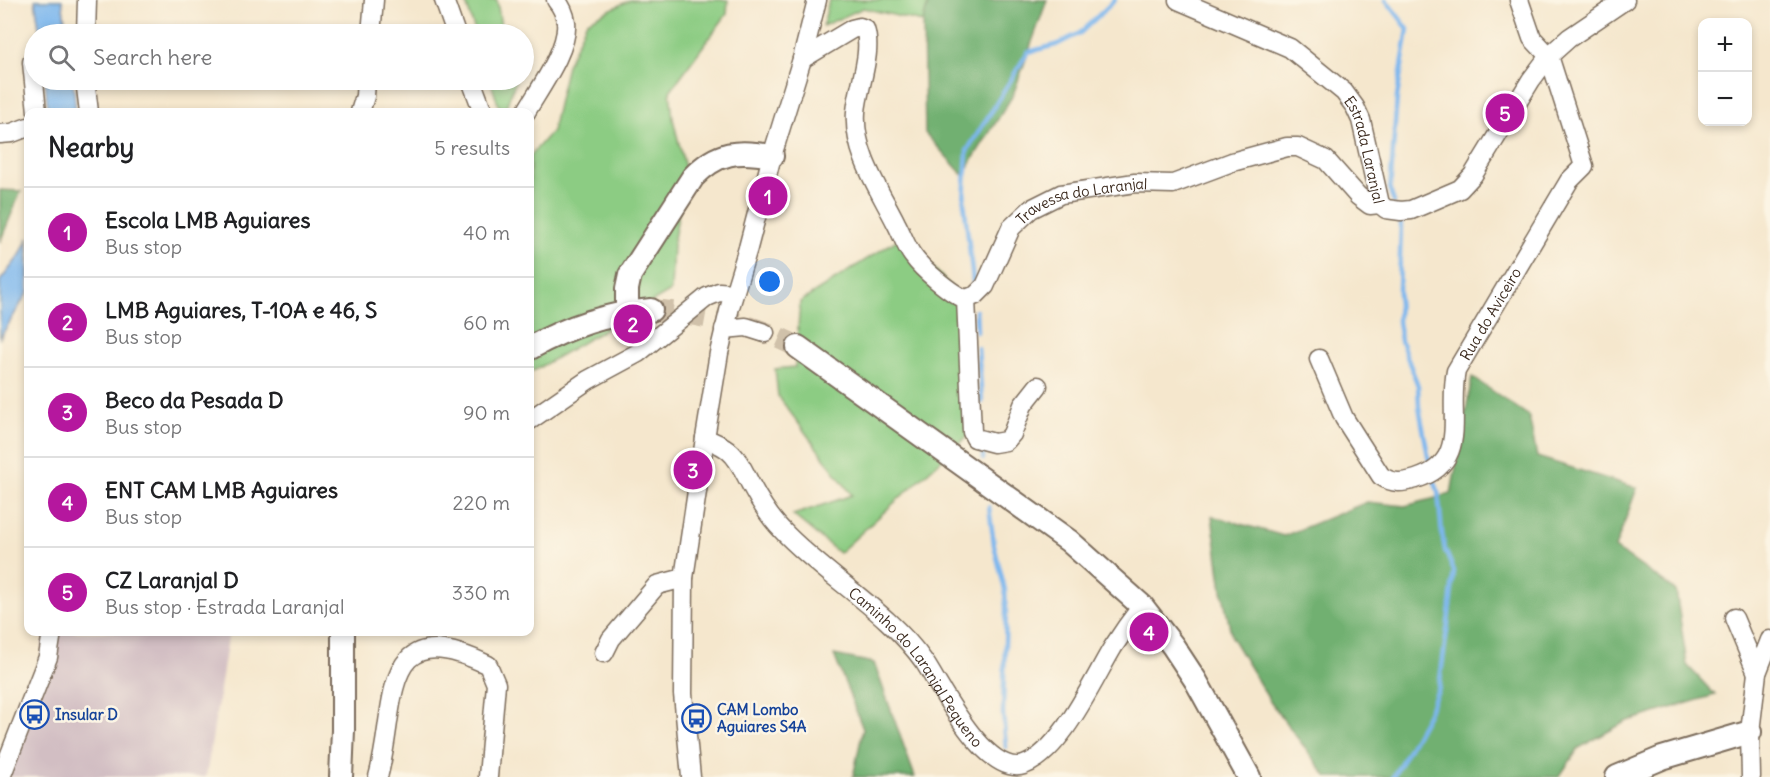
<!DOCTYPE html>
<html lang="en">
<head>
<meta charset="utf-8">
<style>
  :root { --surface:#fff; --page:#f2f2f2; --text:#202124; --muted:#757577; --line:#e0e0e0; --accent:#b5179e }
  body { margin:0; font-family:Delius,sans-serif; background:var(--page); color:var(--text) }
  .controls { position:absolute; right:18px; top:18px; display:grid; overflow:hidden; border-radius:12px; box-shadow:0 3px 9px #0003 }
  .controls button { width:54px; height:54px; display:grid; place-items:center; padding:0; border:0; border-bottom:2px solid var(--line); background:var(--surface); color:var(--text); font:30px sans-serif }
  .you { position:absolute; left:770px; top:282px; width:21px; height:21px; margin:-15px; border:4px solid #fff; border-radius:50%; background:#1a73e8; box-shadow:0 0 0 9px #1a73e833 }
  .badge { display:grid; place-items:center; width:39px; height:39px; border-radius:50%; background:var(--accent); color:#fff; font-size:20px; font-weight:700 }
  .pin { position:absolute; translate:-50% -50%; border:3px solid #fff; box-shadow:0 2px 6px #0006 }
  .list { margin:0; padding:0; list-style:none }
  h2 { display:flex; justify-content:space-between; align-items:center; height:78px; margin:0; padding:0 24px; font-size:26px }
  h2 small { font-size:20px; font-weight:400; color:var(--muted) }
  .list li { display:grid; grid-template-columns:39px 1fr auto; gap:18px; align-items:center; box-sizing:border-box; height:90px; padding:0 24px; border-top:2px solid var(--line) }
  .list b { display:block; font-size:22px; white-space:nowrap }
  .list p { margin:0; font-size:20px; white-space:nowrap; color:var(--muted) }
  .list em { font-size:20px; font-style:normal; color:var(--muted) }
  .icon { flex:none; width:33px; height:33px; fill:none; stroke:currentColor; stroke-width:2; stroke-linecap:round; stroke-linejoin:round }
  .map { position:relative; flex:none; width:1770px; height:777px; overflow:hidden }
  .search { position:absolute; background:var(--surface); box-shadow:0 3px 9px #0003; left:24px; top:24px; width:510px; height:66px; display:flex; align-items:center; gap:15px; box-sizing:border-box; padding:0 21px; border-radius:33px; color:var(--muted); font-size:22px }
  .panel { position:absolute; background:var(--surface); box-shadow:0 3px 9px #0003; left:24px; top:108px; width:510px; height:528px; border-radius:12px }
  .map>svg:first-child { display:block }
  .industrial { fill:#d2bec3 }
  .green { fill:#8ccc83; stroke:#647b50; stroke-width:1.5 }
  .forest { fill:#71b071; stroke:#566d48; stroke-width:1.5 }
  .water { fill:#7db7ee; stroke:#5c7086; stroke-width:1.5 }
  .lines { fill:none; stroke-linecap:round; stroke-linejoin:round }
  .stream { stroke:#7db7ee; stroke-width:4.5 }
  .major-tunnel { stroke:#d0c1aa; stroke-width:22; stroke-dasharray:22 11; stroke-linecap:butt }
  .minor-casing { stroke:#7c6c5b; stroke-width:21 }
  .major-casing { stroke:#7c6c5b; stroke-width:26 }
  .minor { stroke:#fff; stroke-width:18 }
  .major { stroke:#fff; stroke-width:22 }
  .labels { text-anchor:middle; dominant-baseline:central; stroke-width:5; stroke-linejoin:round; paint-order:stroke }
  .street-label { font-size:15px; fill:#3b2a1e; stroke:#fcf5e5 }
  .transit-label { font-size:15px; font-weight:bold; fill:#164399; stroke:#fcf5e5; text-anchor:start }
</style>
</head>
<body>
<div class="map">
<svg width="1770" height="777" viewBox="0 0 1770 777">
  <rect width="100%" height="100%" fill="#fcf5e5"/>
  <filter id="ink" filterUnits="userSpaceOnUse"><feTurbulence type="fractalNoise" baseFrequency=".0167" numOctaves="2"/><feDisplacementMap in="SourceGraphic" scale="12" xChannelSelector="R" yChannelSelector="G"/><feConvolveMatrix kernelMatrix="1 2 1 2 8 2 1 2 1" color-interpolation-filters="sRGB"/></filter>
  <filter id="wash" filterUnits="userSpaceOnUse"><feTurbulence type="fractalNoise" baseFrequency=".008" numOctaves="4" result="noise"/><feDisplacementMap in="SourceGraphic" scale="24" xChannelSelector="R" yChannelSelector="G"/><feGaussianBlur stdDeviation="1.35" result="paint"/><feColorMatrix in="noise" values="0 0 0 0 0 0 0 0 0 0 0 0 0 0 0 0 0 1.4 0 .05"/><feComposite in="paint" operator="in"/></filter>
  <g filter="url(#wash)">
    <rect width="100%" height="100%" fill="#f5e7cd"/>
    <path class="industrial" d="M44,632H229L206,777H0L35,702Z"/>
    <path class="green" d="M465,0H497L502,34H476Z
      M630,0H728L727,14L670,91L673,119L686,172L673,244L671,291L530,373V156L552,131L567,65L587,21Z
      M829,0H929L923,22L863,8L823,26Z
      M490,80H516L506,107H499Z
      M903,236L961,297L972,432L839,553L793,515L852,495L778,396L775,369L795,367L800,302Z"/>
    <path class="forest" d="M929,0H1047L1013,95L963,175L925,133L923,22Z
      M0,190L21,191L0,242Z
      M1472,377L1529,416L1537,457L1637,488L1615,548L1676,591L1687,665L1715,695L1625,722L1579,748L1559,777H1327L1271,703L1232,638L1222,590L1212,516L1284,536L1367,502L1405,506L1451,494Z
      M834,655L874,663L915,777H853L863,729Z"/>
    <path class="water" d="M35,0H62L67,34H40Z
      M45,80H73L76,112H48Z
      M28,238V292L0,338V281L20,255Z"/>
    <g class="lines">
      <path class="stream" d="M1386,0L1408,29L1397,97L1390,190L1394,202
        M1401,223L1398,322L1401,341L1418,386L1419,407L1430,466
        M974,290L964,201L967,151L1028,52L1056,45L1080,33L1115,0
        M976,311L977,332
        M978,348L982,402
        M983,451V459
        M989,507L994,545L1005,590L1006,611L1003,713L1006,747
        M1393,777L1427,715L1439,688L1448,623L1454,571L1445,550L1442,534L1438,491L1433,477"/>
    </g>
  </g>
  <g filter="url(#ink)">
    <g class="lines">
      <path class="major-tunnel" d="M651,310C700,314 753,323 798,347"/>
      <defs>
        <g id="minor">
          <path d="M444,0L456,34"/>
          <path id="s1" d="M1178,0L1290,48L1344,92L1355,107L1361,120L1380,204L1386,209L1401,211L1411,210L1460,189L1473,175L1531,80L1549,56L1569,38L1625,0"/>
          <path d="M86,34L87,0"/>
          <path d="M371,34L374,0"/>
          <path d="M34,58L32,62L37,112"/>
          <path id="s2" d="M802,59L852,29L860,27L865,29C873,53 858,87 856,112C853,152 879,189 896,223C902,234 906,247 913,256C922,269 952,295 966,299L976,295L985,286L1011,228L1031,209L1061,194L1135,183L1173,184L1232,162L1287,147H1298L1326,160L1358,196L1370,205L1380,204"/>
          <path d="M85,80L89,112"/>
          <path d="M471,80L483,112"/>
          <path d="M360,112L365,96L366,80"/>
          <path d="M526,112C539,89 569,49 566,22C565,14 561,6 556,0"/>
          <path d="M0,134L12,133L28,127"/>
          <path d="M966,299L972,432L975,438L994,443L1006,441L1012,434L1023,405L1038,386"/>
          <path d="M724,329L746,327L765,333"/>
          <path id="s3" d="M1319,359L1344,418L1381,476C1393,484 1402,483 1416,479C1471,462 1447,414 1456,371L1569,181L1584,166L1549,56L1532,38L1519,0"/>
          <path d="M530,420L588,380L638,353L707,297L719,292L733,293"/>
          <path id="s4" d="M705,438C713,442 723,445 729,451C739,459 745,474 751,485C759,500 770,518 782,530C825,576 889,611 925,663C942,689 986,777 1024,765C1062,751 1093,680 1113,647C1122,633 1132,619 1142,606"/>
          <path d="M1734,618L1757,673"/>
          <path d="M604,653L611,639L657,585L684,578"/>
          <path d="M1,777L48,657L52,632"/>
          <path d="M378,777C398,706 377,611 488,665L496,684L488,777"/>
          <path d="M691,777L683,694L684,578L705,438L719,353L730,307L748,248L772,156L802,59L817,0"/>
          <path d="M1751,777L1750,732L1757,673L1770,640"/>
        </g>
        <path id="major" d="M627,312V289L630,275L693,177C718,151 738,150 772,156
          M798,347L1069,541L1142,606L1173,646L1196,681L1249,777
          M530,348C570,326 605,314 651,310
          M341,777L343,730V632
          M1617,777L1662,758L1750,732"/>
      </defs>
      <use href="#minor" class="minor-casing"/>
      <use href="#major" class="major-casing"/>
      <use href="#minor" class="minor"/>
      <use href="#major" class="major"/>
    </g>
  </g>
  <defs>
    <symbol id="bus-ring" viewBox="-11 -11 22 22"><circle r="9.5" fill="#fcf5e5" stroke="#1a4fb4" stroke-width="1.5"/><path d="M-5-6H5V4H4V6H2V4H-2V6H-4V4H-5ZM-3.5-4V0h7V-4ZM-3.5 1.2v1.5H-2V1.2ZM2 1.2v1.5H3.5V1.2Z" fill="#1a4fb4"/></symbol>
  </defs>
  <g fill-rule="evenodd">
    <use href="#bus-ring" x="18" y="698" width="33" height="33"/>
    <use href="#bus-ring" x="680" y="702" width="33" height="33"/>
  </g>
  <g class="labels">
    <g class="street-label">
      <text stroke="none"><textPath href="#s1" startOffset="254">Estrada Laranjal</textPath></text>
      <text stroke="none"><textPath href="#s2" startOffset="548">Travessa do Laranjal</textPath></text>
      <text stroke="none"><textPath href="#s3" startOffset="362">Rua do Aviceiro</textPath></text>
      <text stroke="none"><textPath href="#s4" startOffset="316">Caminho do Laranjal Pequeno</textPath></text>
    </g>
    <g class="transit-label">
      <text x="717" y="709">CAM Lombo<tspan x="717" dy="17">Aguiares S4A</tspan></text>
      <text x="55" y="714">Insular D</text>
    </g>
  </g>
</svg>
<div class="controls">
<button>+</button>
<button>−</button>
</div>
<div class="you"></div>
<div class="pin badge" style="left:768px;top:196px">1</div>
<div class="pin badge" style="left:633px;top:324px">2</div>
<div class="pin badge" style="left:693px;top:470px">3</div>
<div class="pin badge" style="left:1149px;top:632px">4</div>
<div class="pin badge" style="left:1505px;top:113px">5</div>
<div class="search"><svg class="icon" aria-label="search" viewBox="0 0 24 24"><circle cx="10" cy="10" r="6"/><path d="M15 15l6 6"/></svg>Search here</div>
<section class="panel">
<h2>Nearby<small>5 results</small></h2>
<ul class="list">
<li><span class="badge">1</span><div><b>Escola LMB Aguiares</b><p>Bus stop</p></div><em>40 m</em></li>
<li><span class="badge">2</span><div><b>LMB Aguiares, T-10A e 46, S</b><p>Bus stop</p></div><em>60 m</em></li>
<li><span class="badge">3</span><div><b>Beco da Pesada D</b><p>Bus stop</p></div><em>90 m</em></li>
<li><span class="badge">4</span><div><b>ENT CAM LMB Aguiares</b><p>Bus stop</p></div><em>220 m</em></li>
<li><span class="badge">5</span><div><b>CZ Laranjal D</b><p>Bus stop · Estrada Laranjal</p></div><em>330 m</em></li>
</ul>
</section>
</div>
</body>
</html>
